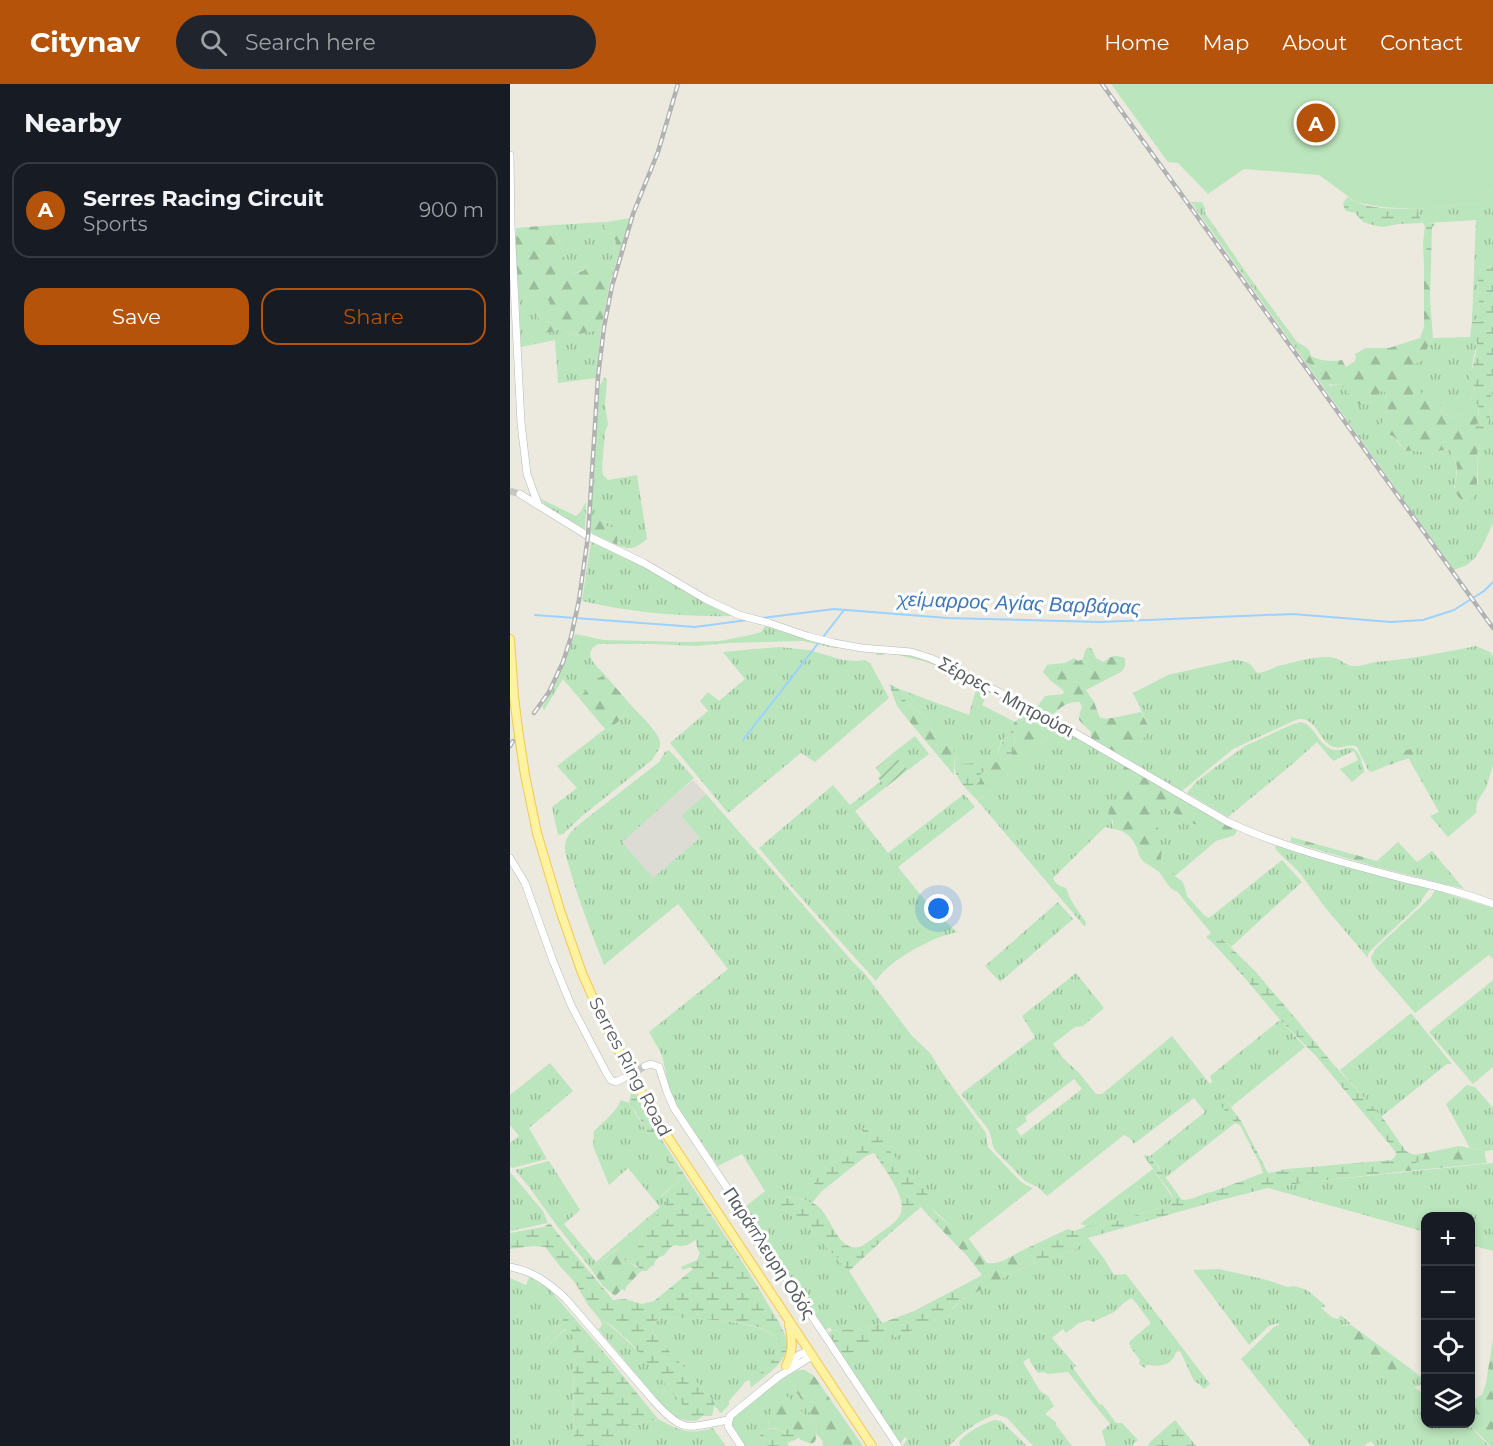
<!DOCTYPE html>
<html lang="en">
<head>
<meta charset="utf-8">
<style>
  :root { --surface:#171b24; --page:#20242c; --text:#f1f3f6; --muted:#9ea1a6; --line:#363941; --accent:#b45309 }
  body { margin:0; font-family:Montserrat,sans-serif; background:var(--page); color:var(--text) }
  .controls { position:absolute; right:18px; bottom:18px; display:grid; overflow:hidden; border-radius:12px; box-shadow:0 3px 9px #0003 }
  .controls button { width:54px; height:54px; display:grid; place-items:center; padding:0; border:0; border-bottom:2px solid var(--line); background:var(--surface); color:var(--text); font:30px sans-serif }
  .you { position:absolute; left:429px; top:825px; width:21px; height:21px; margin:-15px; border:4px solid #fff; border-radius:50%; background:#1a73e8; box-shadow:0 0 0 9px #1a73e833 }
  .badge { display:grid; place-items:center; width:39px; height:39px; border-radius:50%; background:var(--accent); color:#fff; font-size:20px; font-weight:700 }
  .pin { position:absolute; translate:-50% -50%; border:3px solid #fff; box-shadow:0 2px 6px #0006 }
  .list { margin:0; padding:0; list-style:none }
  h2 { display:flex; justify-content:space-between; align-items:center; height:78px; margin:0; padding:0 24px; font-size:26px }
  h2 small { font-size:20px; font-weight:400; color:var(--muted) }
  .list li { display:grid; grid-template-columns:39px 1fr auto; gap:18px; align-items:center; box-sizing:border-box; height:96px; margin:0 12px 12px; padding:0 12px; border:2px solid var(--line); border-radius:18px }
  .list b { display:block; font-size:22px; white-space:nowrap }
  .list p { margin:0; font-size:20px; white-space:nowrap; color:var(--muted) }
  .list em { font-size:20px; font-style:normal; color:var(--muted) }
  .actions { display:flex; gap:12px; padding:18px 24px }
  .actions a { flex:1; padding:14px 0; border:2px solid var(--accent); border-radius:18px; text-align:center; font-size:21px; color:var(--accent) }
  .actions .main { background:var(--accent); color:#fff }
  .icon { flex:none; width:33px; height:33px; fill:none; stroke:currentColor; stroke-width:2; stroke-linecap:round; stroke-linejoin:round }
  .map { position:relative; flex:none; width:983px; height:1362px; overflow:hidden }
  header { display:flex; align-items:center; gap:36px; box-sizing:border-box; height:84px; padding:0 30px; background:var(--accent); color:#fff }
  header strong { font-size:28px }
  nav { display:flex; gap:33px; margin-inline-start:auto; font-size:21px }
  .search { width:420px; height:54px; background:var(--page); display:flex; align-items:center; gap:15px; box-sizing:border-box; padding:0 21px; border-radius:33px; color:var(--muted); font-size:22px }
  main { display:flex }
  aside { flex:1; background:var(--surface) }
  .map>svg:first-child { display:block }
  .industrial { fill:#dcdbd4 }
  .grass { fill:url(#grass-tufts); fill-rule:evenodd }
  .forest { fill:url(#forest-firs) }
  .wetland { fill:url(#wetland-marsh) }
  .park { fill:#bbe5bc }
  .garden { fill:url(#garden-furrows) }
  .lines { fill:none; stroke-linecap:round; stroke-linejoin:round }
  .stream { stroke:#9cd2ff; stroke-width:2 }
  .minor-tunnel { stroke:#c7c6c0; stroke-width:7; stroke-dasharray:7 3.5; stroke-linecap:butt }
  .minor-casing { stroke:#b5b8bd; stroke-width:8 }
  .major-casing { stroke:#f3c952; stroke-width:10 }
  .minor { stroke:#fff; stroke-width:7 }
  .major { stroke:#fff2a1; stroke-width:8 }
  .rail-casing { stroke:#b1b2b2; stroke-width:4.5 }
  .rail { stroke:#fff; stroke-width:2; stroke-dasharray:7; stroke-linecap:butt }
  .labels { text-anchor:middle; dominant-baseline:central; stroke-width:6; stroke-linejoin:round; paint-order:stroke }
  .street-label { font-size:18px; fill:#585c61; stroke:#fff }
  .water-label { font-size:20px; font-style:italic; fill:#3c77ba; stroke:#fff }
</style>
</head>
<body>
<header>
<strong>Citynav</strong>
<div class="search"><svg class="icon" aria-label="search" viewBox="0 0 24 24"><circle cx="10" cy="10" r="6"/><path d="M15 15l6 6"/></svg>Search here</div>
<nav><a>Home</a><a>Map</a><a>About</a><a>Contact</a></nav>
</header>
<main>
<aside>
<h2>Nearby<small></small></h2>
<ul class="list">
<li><span class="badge">A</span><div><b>Serres Racing Circuit</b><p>Sports</p></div><em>900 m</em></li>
</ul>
<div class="actions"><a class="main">Save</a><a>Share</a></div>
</aside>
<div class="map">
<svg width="983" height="1362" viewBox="0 0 983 1362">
  <defs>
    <pattern id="grass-tufts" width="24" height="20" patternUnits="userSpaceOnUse" patternTransform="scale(1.5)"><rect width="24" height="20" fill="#bbe5bc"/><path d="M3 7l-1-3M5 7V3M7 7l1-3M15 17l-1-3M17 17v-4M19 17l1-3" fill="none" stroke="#9bbd9c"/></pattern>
    <pattern id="forest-firs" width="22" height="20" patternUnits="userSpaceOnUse" patternTransform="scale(1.5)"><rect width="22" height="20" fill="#bbe5bc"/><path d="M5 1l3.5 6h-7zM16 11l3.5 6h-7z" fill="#9bbd9c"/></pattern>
    <pattern id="wetland-marsh" width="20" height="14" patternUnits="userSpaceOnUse" patternTransform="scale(1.5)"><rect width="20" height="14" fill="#bbe5bc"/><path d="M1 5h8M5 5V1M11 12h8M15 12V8" fill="none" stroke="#9bbd9c"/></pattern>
    <pattern id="garden-furrows" width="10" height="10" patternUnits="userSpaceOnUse" patternTransform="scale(1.5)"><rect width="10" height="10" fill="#bbe5bc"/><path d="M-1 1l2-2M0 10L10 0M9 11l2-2" fill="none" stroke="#9bbd9c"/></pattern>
  </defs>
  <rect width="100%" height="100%" fill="#ece9df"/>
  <path class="industrial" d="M183,696L196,710L171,732L190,754L143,795L111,757Z"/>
  <path class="grass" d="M983,106V183L973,181L968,191L969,217L967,229L969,239L962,238L966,136L917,139L915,142L909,133L907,125L968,119Z
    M681,118H692L695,124V129L745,201L787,258L794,262L790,266L794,277L807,283L808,287L820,302L830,300L835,306L876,301L875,312L878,322L876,331L879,350C887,354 889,362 897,367C906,366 915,369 924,368C930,367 933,365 940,366C949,381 947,388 944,404L968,400L967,370L972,350L980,333L983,288V439L972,463L964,475L957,481L944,486Z
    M97,138L93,145L97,149L103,151L106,158L101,178L62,190L57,186L49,155L43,141Z
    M31,206L33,210L40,215L39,222L27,227L29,235L25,249L42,248L49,243L60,249L61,252L91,245L86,294L48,299L45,256L11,263L9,214L27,211L28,207Z
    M960,253L962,257H967C966,266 963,273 962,282C961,290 966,298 964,306C962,315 956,318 954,329L946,333L935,331C928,320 929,312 913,313L901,295V282C906,278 912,278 916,273L917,264L923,254Z
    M95,293L97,296L95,321L98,340L95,348L92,384L93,391L98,396L127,391L137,455C125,464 122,467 107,461L108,449L103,444L96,442L95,437L78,439L90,301Z
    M29,414L66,432L71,427L76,418L75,445L37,423Z
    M81,458L141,486L227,532C174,533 124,529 72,517Z
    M255,542L299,556L337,564H324L293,557L220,559L186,562L143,560H88C71,570 86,581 95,591L88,594L69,614L53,595L34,626L32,623L45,601L65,550L94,556L178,558L210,557L240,551L251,548Z
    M966,562L980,568L983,572V681L976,704L967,718L966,729L938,753L920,732L929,728L900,677L906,675L905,668L875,679L876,682L861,688L858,686L847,663C839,659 832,665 824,663C810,659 807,635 791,635C787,635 784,637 781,638L723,665L672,707H669L621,677L624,672V667L640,645L623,609L658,591L724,576C737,577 740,578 747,589C755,589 760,585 768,582C784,578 802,573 818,573C831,573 834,582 843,582C850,583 858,579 866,578C900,575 933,569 966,562Z
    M269,563L299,566L333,576L347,577L355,576L360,579L379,614L305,678L291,669L218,729L160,659L198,627L190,617L198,608L209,617L235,595L213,568Z
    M386,568L408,572L439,584L494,614L493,615L478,608L472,621L505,638L503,646L491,658L488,666V677L476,686L465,679L452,680L446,673L443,666L422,646L419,635L398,620L393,613L392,606L459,631L467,602L452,595L436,585L413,577L380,569H375L374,571H365L367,569Z
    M119,619C127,628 149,648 150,658C151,665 145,671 142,676L72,732L53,750L48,751L42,723L67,704L47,682L95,645L99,646L112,634Z
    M791,638C806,642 809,663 824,666C831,667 837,663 843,664C851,669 852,679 854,688L842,698L830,685L848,676L844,667L823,677L807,658L786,677L718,733L677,709L686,698L703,685L735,662L781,641Z
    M552,645L602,673V676L611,686L619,707L609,717L600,722L603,745L595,743L543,794C546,801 550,802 556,804C560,817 568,827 576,838L575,843L467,716L476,711L535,654Z
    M405,652L419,670L398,686L383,669Z
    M159,666L184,694L112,758L143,794L190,754L171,732L196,710L342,877L355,890L402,952L420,969L433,990L476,1049L478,1063L510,1097L516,1101L523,1104L458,1155L454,1149L441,1142L421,1124L366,1051L354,1044L351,1045L354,1049L353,1058L313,1085L304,1100L305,1103L312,1107L302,1119L292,1115L276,1113L278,1130L298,1139L321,1169H324L336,1185L339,1187L372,1239L347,1245L322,1247L320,1243L315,1246L234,1124L255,1107L232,1070L208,1082L165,1019L160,1008L152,971L139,948L218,885L168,820L94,881C82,850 70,820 61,789C59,780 54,770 55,761C56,753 61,748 67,742L149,678L155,668Z
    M371,697L376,703L345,727L378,769L454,710L465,723L388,783L422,825L447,848C422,853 379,876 366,897L286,808L249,764L323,701L340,721Z
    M644,718L684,740L700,745L706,751V757L665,792L663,788L651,778L652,771L643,753L644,738L642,734V721Z
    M888,758L907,778L922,767L954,805L871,784L870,779L867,777Z
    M768,761L920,805C914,811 912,817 907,823L862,865L858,870V874L814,822L790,789L766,766L765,762Z
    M772,776L792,798L721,863L704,847L701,849L673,815L677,812L694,831L699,834Z
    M925,806L983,824V875L979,871L905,929L866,884L862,878L861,873L866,864L880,851L921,813Z
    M548,818L563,835L490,898L475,882Z
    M566,889L594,924L573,942L565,943L543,960L553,974L570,990L586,1010H592L662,952L700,1000L702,998L700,992L770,936L795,963L721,1023L714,1014L709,1018L725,1039L655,1094L649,1083L640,1072L695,1028L684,1014L624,1060L620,1054L614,1051L537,1112L528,1103L515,1097L485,1066C481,1059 482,1052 478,1045L451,1010L525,953L512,932ZM564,995L572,1005L511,1052L506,1045L517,1037L515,1033Z
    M983,896V983L963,1000L919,948Z
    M901,929L942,980H937L871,1033L830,986Z
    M40,979L63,1007L19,1044L37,1075L2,1084L0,1082V1059L9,1052L0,1041V1011Z
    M957,1001L965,1003L983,1024V1066L975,1067L960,1064L936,1020Z
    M111,1016L119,1019L122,1023C131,1038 140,1054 150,1069C156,1078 167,1084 169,1096L151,1112L156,1118V1124L129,1146L133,1149C131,1161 124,1169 115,1177L110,1171L108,1164L81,1185L48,1143L19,1103L5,1086L39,1077L70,1126L54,1140L86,1178L150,1123L118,1084L99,1101L83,1062L84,1047C94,1037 105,1030 111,1016Z
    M983,1079V1167L961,1161L960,1132H916L915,1148L758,1104L799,1098Z
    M643,1085L663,1114V1118L647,1125L589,1142H578L570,1140Z
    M0,1088L33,1127L38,1139L0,1147Z
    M578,1154L593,1173L604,1191L616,1190L700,1300L694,1305L689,1300L684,1297L670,1267L666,1268C663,1281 649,1284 637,1280L635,1284L629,1280L630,1276L621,1264L619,1258L641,1239L622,1214L615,1218L604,1228L583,1238L579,1236L569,1239L556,1249L553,1245L542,1254L566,1282L563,1284L590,1321L592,1320L606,1339H612L628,1356L623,1360L624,1362H596L592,1347L600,1340L558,1288L538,1290L533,1288L528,1289L521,1279L519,1274L513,1278L530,1307L538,1312L544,1322L535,1330L546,1338V1341L562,1362H523L497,1334L486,1330C468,1337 452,1348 439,1362H393L397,1355L395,1353L390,1360L332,1274L444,1224L454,1215L500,1190L523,1180L567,1164Z
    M709,1185L757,1196L777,1203L784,1202L797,1206L816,1222L811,1224L823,1234L828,1235L831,1231L841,1240L830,1242L894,1291L901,1285L915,1297V1300L904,1303L915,1311L916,1340H958L979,1362L983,1359V1362H865L861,1357L854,1362H801L731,1275L764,1243L769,1241L768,1239L759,1242L739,1261L683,1186Z
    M19,1193L38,1204L88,1261L80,1262L73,1258L71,1247L51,1240L29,1262L34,1265L57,1244C66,1253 64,1258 63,1271L64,1362H0V1194L16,1201Z
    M88,1233C126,1258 157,1303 186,1337C170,1337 165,1333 153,1322L88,1245L91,1243L92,1239Z
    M153,1233C171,1234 272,1235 269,1262C267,1278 251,1288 240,1298L239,1296L235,1298C234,1300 221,1315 219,1317V1321L211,1329L209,1328L208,1325L205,1323V1319L141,1246V1241Z
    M280,1290L278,1295L321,1362H313L312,1356L307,1351V1345L279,1314L262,1325L258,1339L259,1344L251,1349L250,1353L258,1362H235C228,1354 218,1345 223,1334L253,1309Z
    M148,1335C171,1347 178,1351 203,1344L216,1362H96L107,1358L123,1341Z
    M484,1336L491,1337L517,1362H450L449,1358C458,1347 471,1341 484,1336Z"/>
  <path class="forest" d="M120,134L100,198L91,245L61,252L60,249L49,243L42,248L35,249V254L31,256L25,249L29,235L27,227L29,223L39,222L40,216L34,217L32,214L33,210L31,206L28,207L27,211L9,214L6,176V144L43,141L49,155L57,185L63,190L73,187L88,177L101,178L106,158L103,151L97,149L93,145L97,138Z
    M914,180H921L920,215L923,254L917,264V273C912,278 906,278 901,282V295L908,301L913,313C930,312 927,319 935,331L946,333L954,329L956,320L961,314L967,318C969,324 969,339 966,344L969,356L971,354L967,370V408L960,417L954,418C939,406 947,400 947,385C947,378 943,372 940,366C933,365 930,367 924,368C915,369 906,366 897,367C891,363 889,357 884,353C879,349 875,351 870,349C869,339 875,335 877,327C879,321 876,318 875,312C875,311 875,304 876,303L861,318L849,321L830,300C819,302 815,300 807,292V283L794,277L790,266L794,262L799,266L801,272C810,277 822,278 832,276L836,283L845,277L846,272L845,270L856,264H879L910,254L914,242Z
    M93,434L96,442L103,444H105L108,449L107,461L83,450L81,448L78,439Z
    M578,563L582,565L586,574L593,578C601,572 605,570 615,574V583L611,588L576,606L584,618L590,634C600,636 620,630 631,628L640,645L624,667V672L621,677L581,654V648L569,636L570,628L572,624L570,618C555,618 552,623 542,631L527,623L535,612L553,610L554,607L540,596L533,588L537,581L555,579L564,574L568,577L573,575L575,567Z
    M95,591L119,619L112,634L99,646L95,645L69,614L88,594Z
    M399,621L419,635L422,646L443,666L446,673L444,678V691L394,631Z
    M517,626L552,645L535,654L476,711L467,716L458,707L469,698L471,690L481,681L488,677L500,674L505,658L503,646L504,639Z
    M906,664V675L900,677L899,674L876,682C876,680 875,678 875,676C877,669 898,666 906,664Z
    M602,673L727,745L725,751L706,757V751L700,745L684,740L645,719L642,721V734L648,744V748L643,754L652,763L651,778L653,780L657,779L662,780L663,788L665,792L673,798L677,812L673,815L668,808C658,805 656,796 649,788C643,782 635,781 630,773C628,769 628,764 625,760C620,751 613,746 603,745V737L598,730L600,722L609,716L618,707L612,699C614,689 609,683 602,676Z
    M781,753L867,777L870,778L871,784L781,758Z
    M949,1062L975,1067V1072L977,1079L888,1088L887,1083L892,1078L913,1075L915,1069Z
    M431,1134L441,1142L454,1149L477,1179C490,1181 501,1172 513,1166L519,1168L524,1174L523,1180L500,1190L454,1215L450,1210L448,1204L472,1191L458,1173L426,1140Z
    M109,1164C112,1180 122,1177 131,1187L116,1203L115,1207L112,1205L105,1212L93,1202L81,1185Z
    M841,1241L901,1285L894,1291C876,1291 843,1255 830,1242Z
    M983,1255V1359L980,1362L972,1353L958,1340H960L961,1317L972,1311L976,1299Z
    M288,1286H295L304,1292L353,1362H321L278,1295L280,1290Z
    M273,1310L279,1314L307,1345C306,1360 305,1362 291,1356C287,1352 283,1350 280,1345H276L272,1348L265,1344H259C256,1332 264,1318 273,1310Z"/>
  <path class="wetland" d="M838,113C857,127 885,124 907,125L912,139L888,140L874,143L866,142L853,138L845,129L836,127C832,120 833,118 838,113Z
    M917,139L926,140L922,143L921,180H914L913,160L915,142Z
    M973,181L983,183V288L980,333L971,354L969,356L964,352L963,346L968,341C967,329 973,322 961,314L965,304L960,294L966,268L967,258H962L960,253L962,238H969L967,229L969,217L968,191Z
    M379,600L392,606L393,613L399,621L394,631L387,622Z
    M503,646C505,658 506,664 500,674L488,677C488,661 491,658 503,646Z
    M446,673L452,680L465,679L476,686L471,690L469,698L458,707C449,696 441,688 446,673Z
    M704,847L745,887L786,935L824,981L873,1034L895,1066C902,1072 906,1071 915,1069L913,1075L904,1080L892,1079L887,1083L888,1088L799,1098L758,1104L703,1118L578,1154L567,1164L523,1180L524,1174L519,1168L513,1166L558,1145L563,1147L570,1145L576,1142H589L647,1125L663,1118V1114L661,1109L633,1071L640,1072L672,1116C685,1116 691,1109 702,1108L753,1089L750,1080L730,1041L725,1039L708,1018L714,1014L731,1037L758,1089C765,1088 771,1086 777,1085C812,1082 847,1079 882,1076L886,1071L885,1067L806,972L770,936L734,893L702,858L696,853Z
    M122,1004C131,1019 139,1034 147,1048C183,1107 225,1162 259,1222C265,1232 279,1252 277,1264C274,1281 253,1293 241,1304L240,1298C250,1289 273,1272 268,1257C262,1237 190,1235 171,1234C166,1234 158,1232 153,1233C149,1234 144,1239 141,1241V1246L205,1319L202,1332H193L186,1337L119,1257L102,1242L88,1233L78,1221L66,1200L50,1182L35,1163L23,1162L0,1165V1149L34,1143L40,1139L45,1146L103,1216L115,1215L132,1220L144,1217L183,1185L180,1183L174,1186L172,1185L171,1183L187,1176L190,1169L187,1164L186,1156C181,1159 177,1162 171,1162C166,1162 166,1160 161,1163C155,1168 158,1171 149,1173L145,1177L144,1181L139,1184L137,1187H131L127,1182L115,1177C124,1169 131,1161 133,1149L129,1146L155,1124L156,1118L151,1113L169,1096C167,1086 159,1080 153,1073C139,1057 133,1035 119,1019Z
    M354,1044L366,1051L419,1112C418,1122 423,1127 431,1134L426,1140L411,1123L378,1151L339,1187L336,1185L324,1169H321L298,1139L278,1130L264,1121C270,1114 275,1113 284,1114C293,1115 304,1118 310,1124C320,1134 327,1159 341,1163C351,1166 359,1157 366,1152C374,1146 385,1140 390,1131C399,1115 373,1083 364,1069L356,1072L312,1107L305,1103L304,1099L313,1085L352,1058L354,1049L351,1045Z
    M448,1204L450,1210L454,1215C424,1242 375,1256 338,1272L332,1274L318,1249L322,1247L347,1245L372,1239L404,1227Z
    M56,1229L71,1247L74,1258L81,1262L88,1261L148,1335L123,1341L107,1358L96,1362H64L63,1271C64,1259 66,1253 56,1244L34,1265L29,1262L51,1240Z
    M665,1336L686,1362H638L640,1358Z
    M276,1338L280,1340V1345L288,1353L287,1355L277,1359L279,1362H258L250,1353L251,1349C261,1343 262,1343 272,1348L276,1345Z"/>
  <path class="park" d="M601,0H983V106L968,119L907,125L870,123L846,118L809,91L734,85L698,110L668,79L658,78Z"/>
  <path class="garden" d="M383,669L398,686L376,703L368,694L371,691L366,684Z"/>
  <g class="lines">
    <path class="stream" d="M25,531L185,543L237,536
      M252,534L324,525L437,534L590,538L783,530L881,538L913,536L944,526L974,507L983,498
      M233,656L334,526"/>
    <path class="minor-tunnel" d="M0,407L10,410
      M119,992L135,982"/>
    <defs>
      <path id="minor" d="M0,71L1,141L11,339L17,390L28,420
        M10,410L78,452L134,479L197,516L229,531L259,539L297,552L324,559L352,564L401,568L420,574L447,586L553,642L716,737C773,764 835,779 895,795C925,802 955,809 983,820
        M0,774L15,799L43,877L61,921L97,990L101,996L106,998L114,994
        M135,982L141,980L149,983L157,1008L164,1024L388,1362
        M0,1183C23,1187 39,1199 56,1215L143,1316C174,1350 175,1344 218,1336
        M278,1280L289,1271L298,1267
        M231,1362L218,1342L220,1332L268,1293L302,1272"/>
      <path id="major" d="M0,555L4,613L8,645L15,691L27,749L50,826L72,889L95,941L146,1035L362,1362
        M276,1282C283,1268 283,1257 279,1241"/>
    </defs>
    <use href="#minor" class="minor-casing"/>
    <use href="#major" class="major-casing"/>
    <use href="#minor" class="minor"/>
    <use href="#major" class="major"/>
    <defs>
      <path id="rail" d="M592,0L983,544
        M24,629L39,608L53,578L61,553L69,516L78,452L88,293L94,243L102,202L123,130L148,68L168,0
        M0,662L3,657"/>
    </defs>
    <use href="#rail" class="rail-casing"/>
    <use href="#rail" class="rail"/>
  </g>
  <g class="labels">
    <g class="street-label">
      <text transform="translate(496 613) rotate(28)">Σέρρες - Μητρούσι</text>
      <text transform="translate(120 983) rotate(62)">Serres Ring Road</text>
      <text transform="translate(259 1169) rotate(57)">Παράπλευρη Οδός</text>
    </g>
    <g class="water-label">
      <text transform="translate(509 519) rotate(2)">χείμαρρος Αγίας Βαρβάρας</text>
    </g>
  </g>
</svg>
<div class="controls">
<button>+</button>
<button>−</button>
<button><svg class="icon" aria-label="locate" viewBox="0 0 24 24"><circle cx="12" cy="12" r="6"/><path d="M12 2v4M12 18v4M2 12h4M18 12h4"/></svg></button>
<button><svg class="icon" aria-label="layers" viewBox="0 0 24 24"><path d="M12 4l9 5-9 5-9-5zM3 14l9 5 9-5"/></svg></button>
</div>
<div class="you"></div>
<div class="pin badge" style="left:806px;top:39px">A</div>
</div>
</main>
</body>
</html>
